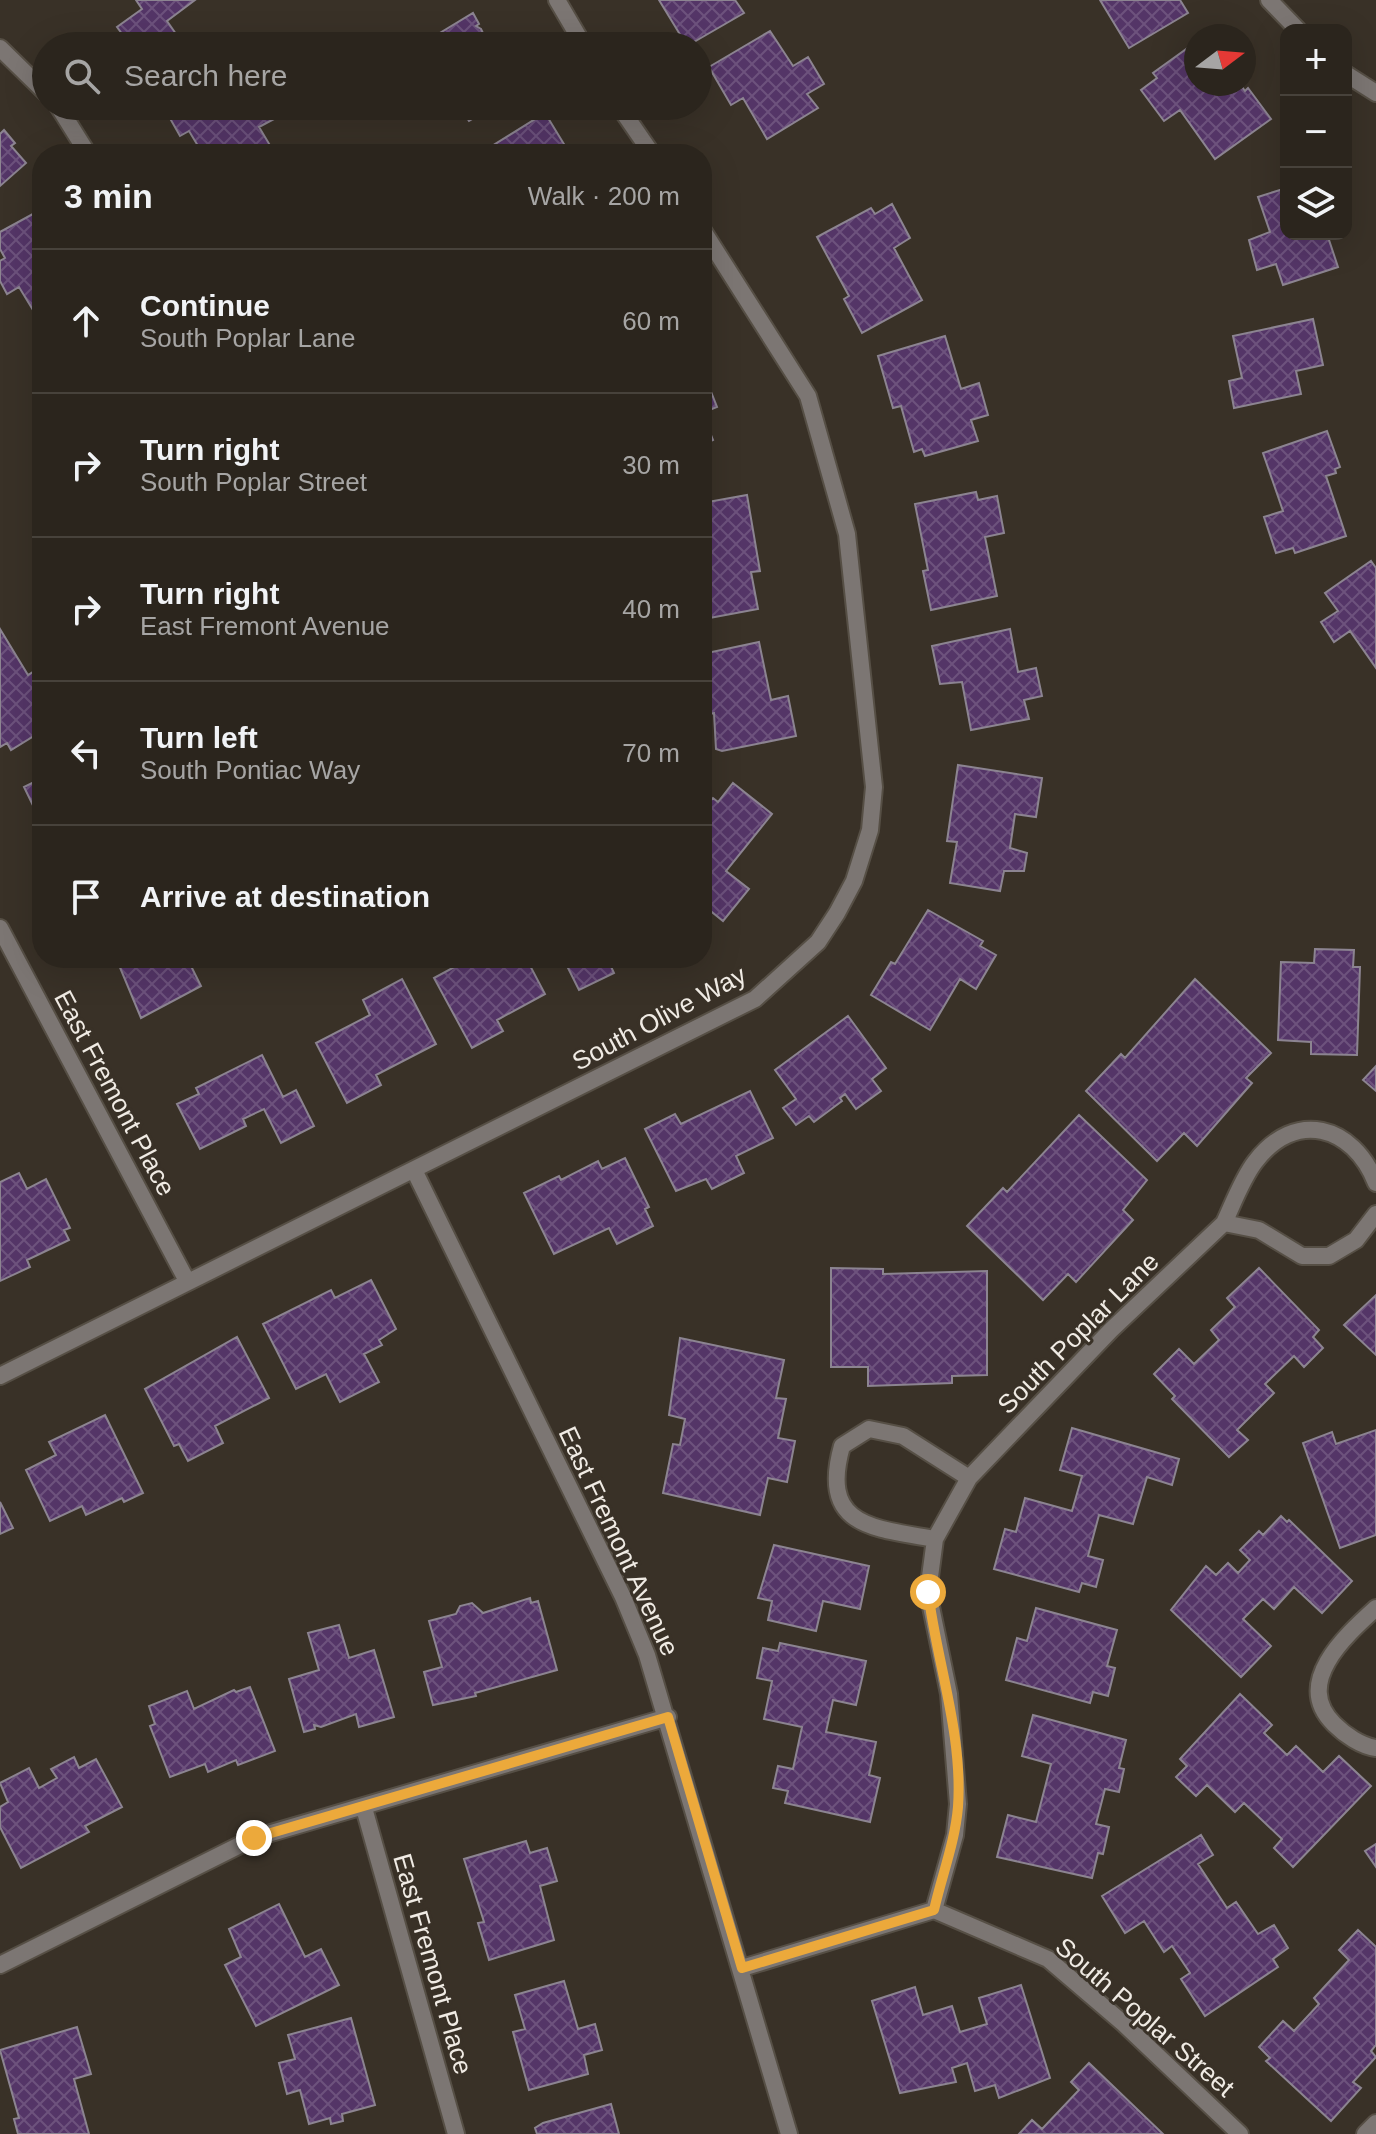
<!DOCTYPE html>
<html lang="en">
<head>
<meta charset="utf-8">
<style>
  :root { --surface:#2b251d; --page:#332d26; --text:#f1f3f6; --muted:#a6a5a4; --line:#47423b }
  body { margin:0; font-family:Helvetica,sans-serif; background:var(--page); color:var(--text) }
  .controls { position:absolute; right:24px; top:24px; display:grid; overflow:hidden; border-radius:16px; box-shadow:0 8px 32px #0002 }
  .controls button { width:72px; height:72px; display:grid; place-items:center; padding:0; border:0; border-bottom:2px solid var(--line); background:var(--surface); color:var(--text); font:40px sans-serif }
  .compass { position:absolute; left:1184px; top:24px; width:72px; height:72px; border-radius:50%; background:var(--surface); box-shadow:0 8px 32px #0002; rotate:74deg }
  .stop { position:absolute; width:24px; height:24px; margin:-18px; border:6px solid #eca93b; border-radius:50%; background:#fff }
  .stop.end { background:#eca93b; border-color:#fff; box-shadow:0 2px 8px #0008 }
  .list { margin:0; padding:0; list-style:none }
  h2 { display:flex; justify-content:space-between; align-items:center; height:104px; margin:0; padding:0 32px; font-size:34px }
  h2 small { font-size:26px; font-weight:400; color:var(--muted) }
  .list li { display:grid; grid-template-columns:52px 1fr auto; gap:24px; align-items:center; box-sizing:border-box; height:144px; padding:0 32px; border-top:2px solid var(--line) }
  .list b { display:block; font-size:30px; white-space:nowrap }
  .list p { margin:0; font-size:26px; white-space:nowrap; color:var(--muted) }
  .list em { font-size:26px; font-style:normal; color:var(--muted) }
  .icon { flex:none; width:44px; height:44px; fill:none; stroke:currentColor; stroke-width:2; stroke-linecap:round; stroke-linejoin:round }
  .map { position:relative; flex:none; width:1376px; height:2134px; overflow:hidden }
  .search { position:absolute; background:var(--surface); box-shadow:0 8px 32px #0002; left:32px; top:32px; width:680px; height:88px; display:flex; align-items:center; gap:20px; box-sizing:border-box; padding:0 28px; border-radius:44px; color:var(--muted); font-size:30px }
  .panel { position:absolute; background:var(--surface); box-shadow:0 8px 32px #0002; left:32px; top:144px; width:680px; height:824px; border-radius:32px }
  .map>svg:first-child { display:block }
  .building { fill:url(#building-cross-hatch); stroke:#8c8491; stroke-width:2 }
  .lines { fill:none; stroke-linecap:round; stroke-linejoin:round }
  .street-casing { stroke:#564f45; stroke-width:20 }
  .street { stroke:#7c7673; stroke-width:16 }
  .route { stroke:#eca93b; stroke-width:10 }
  .labels { text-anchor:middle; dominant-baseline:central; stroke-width:6; stroke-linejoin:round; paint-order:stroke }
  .street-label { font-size:26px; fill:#f0ebe4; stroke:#393127 }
</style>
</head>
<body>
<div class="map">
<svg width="1376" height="2134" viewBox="0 0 1376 2134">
  <defs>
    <pattern id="building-cross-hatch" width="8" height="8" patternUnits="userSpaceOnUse" patternTransform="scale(2)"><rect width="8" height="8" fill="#543567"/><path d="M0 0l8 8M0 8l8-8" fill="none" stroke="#6d527d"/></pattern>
  </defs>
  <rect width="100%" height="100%" fill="#393127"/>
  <path class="building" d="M136,0H195L167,21L176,34L160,46H131L117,27L142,9Z
    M659,0H735L744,13L687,46Z
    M1100,0H1180L1188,13L1129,48Z
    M473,13L479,24L476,26L481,29L489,46H428L425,42Z
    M770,31L793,66L808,57L824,84L807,94L818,108L767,139L743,98L731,105L709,67Z
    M1196,42V84H1240L1245,91L1248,88L1271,119L1215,159L1180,110L1164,121L1141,90L1157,78L1153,73Z
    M163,106H267L274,119L259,127L271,147L258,154H203L189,131L180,136Z
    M459,106H494L469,121Z
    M545,113L570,154H491L487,149Z
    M4,130L15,143L11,146L26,163L0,186V134Z
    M1286,188V234H1327L1338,267L1283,285L1276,264L1257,270L1249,240L1270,232L1258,197Z
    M892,204L910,238L894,248L922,300L862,333L844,299L849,296L817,237L871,208L875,214Z
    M42,209V312L36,315L19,287L7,294L0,281V261L5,258L0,249V232Z
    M1313,319L1323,365L1296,371L1301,394L1234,408L1229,381L1242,378L1233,336Z
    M945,336L961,389L979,383L988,415L971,420L978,441L925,456L922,449L914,452L901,406L893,408L878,356Z
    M702,369L717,407L702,413L713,440L702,445L709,463L702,466Z
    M1327,431L1340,467L1335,469L1336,473L1326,476L1346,536L1295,553L1293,548L1276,553L1264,517L1283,511L1263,453Z
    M976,492L978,500L997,496L1004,533L985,537L997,596L931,610L923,571L928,570L915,504Z
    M747,495L760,571L751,572L758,609L704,619L702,503Z
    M1371,561L1376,568V668L1350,631L1334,642L1321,622L1338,611L1325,593Z
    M0,629L28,675L42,666V731L11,750L7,743L0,747Z
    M1010,629L1018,672L1036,668L1042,696L1024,700L1029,719L971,730L962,682L940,684L932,646Z
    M759,642L771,700L788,696L796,736L722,751L716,749L714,713L702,716V683L709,682L706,670L710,669L707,653Z
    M958,765L1042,778L1036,817L1015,814L1010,848L1027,853L1024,871H1004L1000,891L950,883L957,842L947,841Z
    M42,778V824L24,787Z
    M733,783L772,814L726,871L749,889L723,921L702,904V810L713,798L718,802Z
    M928,910L983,941L980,946L996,955L976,989L960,979L930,1030L871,995L891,962L895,964Z
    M1315,949L1354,950L1353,967H1360L1357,1055L1311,1054V1042L1278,1040L1281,962L1314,963Z
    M116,958H187L201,986L141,1018Z
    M471,958H526L545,994L497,1020L503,1031L472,1048L434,978Z
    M563,958H607L614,973L579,990Z
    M402,979L436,1044L376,1075L381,1085L347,1103L316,1043L370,1015L363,1000Z
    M1195,979L1271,1053L1246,1078L1252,1083L1197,1146L1184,1133L1157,1161L1086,1091L1121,1054L1125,1058Z
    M848,1016L886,1068L872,1079L881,1091L856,1109L845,1094L840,1098L842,1101L814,1122L809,1116L796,1125L783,1108L796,1099L775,1070Z
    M262,1055L283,1097L296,1090L314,1126L281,1143L264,1109L243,1119L246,1126L200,1149L177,1104L199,1094L196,1088Z
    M1376,1066V1091L1363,1080Z
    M750,1091L773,1138L736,1156L744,1173L712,1189L706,1179L676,1191L645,1129L675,1114L681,1124Z
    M1079,1115L1147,1180L1123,1210L1133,1220L1076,1282L1068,1274L1043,1300L967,1226L1003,1188L1007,1192Z
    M625,1158L649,1207L645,1209L653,1226L617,1244L609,1228L554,1254L524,1193L559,1176L561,1180L598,1161L602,1169Z
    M19,1173L27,1189L46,1179L70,1228L64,1230L69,1240L27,1260L30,1267L0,1281V1182Z
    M831,1268L883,1269V1274L987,1271V1375L952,1376V1383L868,1386V1367H831Z
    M1259,1268L1319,1330L1313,1337L1323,1348L1304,1367L1294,1356L1265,1384L1274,1393L1237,1430L1248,1440L1229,1457L1172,1399L1175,1396L1154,1374L1179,1349L1194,1364L1219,1340L1211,1330L1235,1307L1227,1298Z
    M371,1280L396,1329L379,1340L382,1345L364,1354L379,1382L340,1402L326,1374L296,1389L263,1324L331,1290L335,1298Z
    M1376,1295V1355L1344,1325Z
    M237,1337L269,1398L215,1426L223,1443L188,1461L179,1444L174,1446L145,1389Z
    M680,1338L784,1360L776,1398L786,1399L778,1438L795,1441L787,1482L768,1478L760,1515L663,1493L673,1444L680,1445L685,1419L669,1415Z
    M105,1415L143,1493L124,1502L122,1498L86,1515L82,1506L50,1521L26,1470L56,1455L49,1442Z
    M1072,1428L1179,1459L1172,1485L1147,1477L1133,1524L1099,1515L1088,1556L1103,1560L1096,1587L1082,1583L1079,1592L994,1569L1005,1529L1016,1532L1025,1498L1072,1511L1082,1476L1060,1470Z
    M1376,1430V1535L1340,1548L1303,1443L1332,1432L1336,1444Z
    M0,1502L13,1528L0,1534Z
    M1281,1516L1287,1522L1289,1520L1352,1581L1322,1613L1294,1587L1274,1609L1263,1599L1243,1619L1271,1646L1241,1677L1171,1610L1206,1566L1216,1575L1228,1563L1238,1573L1250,1560L1240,1550L1259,1531L1263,1535Z
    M774,1545L869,1566L860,1609L823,1601L816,1631L768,1620L772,1601L758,1598Z
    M530,1598L531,1603L538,1601L557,1670L475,1693L476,1696L433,1705L424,1672L442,1667L429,1621L456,1614L460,1606L472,1603L483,1613Z
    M1036,1608L1117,1630L1107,1666L1115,1668L1108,1696L1093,1692L1090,1703L1006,1680L1017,1638L1027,1641Z
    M339,1625L349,1658L374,1650L394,1717L359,1727L356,1714L321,1727L314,1725L315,1729L304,1732L289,1679L319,1670L308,1633Z
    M780,1643L866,1661L856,1705L833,1700L826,1732L876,1742L869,1775L880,1778L870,1822L785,1803L788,1791L773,1788L778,1766L793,1769L802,1727L764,1719L772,1681L757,1678L763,1648L778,1651Z
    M250,1687L275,1751L238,1765L236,1760L208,1772L205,1764L170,1777L150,1726L155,1724L149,1706L187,1691L194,1709L234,1690L236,1692Z
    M1240,1694L1272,1725L1264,1733L1287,1755L1296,1746L1323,1772L1339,1756L1371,1786L1293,1867L1274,1848L1282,1839L1244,1803L1235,1812L1207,1785L1196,1796L1176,1777L1187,1766L1180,1759Z
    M1033,1715L1126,1740L1119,1768L1124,1769L1119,1792L1105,1789L1096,1824L1109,1827L1103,1854L1098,1853L1092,1878L997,1857L1008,1815L1036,1822L1051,1764L1022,1756Z
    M74,1757L79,1768L96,1759L122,1807L85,1826L89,1832L21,1868L0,1827V1807L8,1802L0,1783L29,1768L39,1788L57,1778L51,1769Z
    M1201,1835L1213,1855L1198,1864L1227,1908L1236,1902L1258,1934L1274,1925L1288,1948L1273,1959L1278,1967L1205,2016L1181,1979L1190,1973L1172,1946L1164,1952L1144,1921L1125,1933L1102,1896Z
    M526,1841L530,1853L547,1848L557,1881L540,1886L554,1940L489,1960L478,1923L484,1922L464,1859Z
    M1376,1844V1867L1365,1851Z
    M279,1904L305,1957L321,1949L339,1985L256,2026L225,1965L241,1957L229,1929Z
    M1358,1930L1376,1947V2045L1371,2051L1376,2057L1353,2082L1361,2088L1331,2121L1266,2061L1270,2058L1259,2047L1283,2021L1294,2031L1319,2004L1314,1998L1349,1960L1339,1950Z
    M564,1981L578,2029L595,2024L602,2050L584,2055L588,2074L529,2090L513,2032L525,2029L515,1995Z
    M1021,1985L1050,2078L999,2098L995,2085L975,2091L967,2063L952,2068L956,2082L900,2093L872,2001L915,1987L923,2015L952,2006L960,2032L987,2024L979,1998Z
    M351,2018L375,2105L342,2114L343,2121L331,2124L330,2118L309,2124L300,2090L287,2094L279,2063L295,2059L288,2035Z
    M77,2027L91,2074L74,2079L89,2134H18L14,2119L19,2118L0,2050Z
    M1089,2063L1163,2134H1019L1032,2120L1042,2129L1079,2090L1071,2082Z
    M611,2104L619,2134H537L535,2128L543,2123Z"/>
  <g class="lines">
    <defs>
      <path id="street" d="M557,0L584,46
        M1269,0L1298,30
        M0,48L46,93
        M1346,74L1376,93
        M58,106L88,154
        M619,106L652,154
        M0,928L187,1281
        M414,1170L623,1597L647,1655L789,2134
        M1376,1183C1353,1125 1295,1109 1255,1162C1242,1179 1233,1204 1224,1223L1259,1230L1302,1256H1329L1356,1240L1376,1214
        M0,1376L755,999L818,942L837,913L854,881L870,830L874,787L847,534L808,396L702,229
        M935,1539C873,1528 819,1527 842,1446L869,1429L903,1436L969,1478
        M1376,1608C1344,1637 1293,1683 1334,1724C1345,1735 1361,1746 1376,1748
        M364,1808L456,2134
        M934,1910L955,1835L958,1804L949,1694L928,1592L935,1539L969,1478L1111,1330L1224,1223
        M0,1965L254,1838L668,1717
        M742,1968L934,1910L1048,1959L1124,2024L1240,2134
        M1365,2134L1376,2123"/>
    </defs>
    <use href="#street" class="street-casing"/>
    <use href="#street" class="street"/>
  </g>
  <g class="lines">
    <path class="route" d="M254,1838L668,1717L742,1968L934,1910C942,1875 955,1842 958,1807C963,1734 937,1663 928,1592"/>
  </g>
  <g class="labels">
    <g class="street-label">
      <text transform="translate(659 1018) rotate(-28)">South Olive Way</text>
      <text transform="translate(115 1093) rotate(62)">East Fremont Place</text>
      <text transform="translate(1078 1333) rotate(-45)">South Poplar Lane</text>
      <text transform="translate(619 1541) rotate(65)">East Fremont Avenue</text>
      <text transform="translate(433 1964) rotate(74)">East Fremont Place</text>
      <text transform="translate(1145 2017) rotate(41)">South Poplar Street</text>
    </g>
  </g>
</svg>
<div class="controls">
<button>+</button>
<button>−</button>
<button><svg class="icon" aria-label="layers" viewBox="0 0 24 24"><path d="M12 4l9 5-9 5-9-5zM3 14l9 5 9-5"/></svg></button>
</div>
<svg class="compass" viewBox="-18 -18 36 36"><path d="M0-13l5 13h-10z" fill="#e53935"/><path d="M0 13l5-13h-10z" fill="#a6a5a4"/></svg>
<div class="stop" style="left:928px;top:1592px"></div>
<div class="stop end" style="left:254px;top:1838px"></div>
<div class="search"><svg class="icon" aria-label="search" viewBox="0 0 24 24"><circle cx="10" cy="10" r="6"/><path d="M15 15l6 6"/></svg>Search here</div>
<section class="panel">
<h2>3 min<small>Walk · 200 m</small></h2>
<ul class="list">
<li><svg class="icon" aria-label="ahead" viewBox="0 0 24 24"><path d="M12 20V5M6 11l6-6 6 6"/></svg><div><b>Continue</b><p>South Poplar Lane</p></div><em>60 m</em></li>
<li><svg class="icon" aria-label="right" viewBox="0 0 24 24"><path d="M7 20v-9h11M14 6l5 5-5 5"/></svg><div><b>Turn right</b><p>South Poplar Street</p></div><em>30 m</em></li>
<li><svg class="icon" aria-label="right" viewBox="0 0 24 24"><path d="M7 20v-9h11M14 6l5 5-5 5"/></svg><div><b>Turn right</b><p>East Fremont Avenue</p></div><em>40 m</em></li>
<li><svg class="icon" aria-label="left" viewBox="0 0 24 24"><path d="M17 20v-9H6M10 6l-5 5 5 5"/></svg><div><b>Turn left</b><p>South Pontiac Way</p></div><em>70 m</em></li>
<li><svg class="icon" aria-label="arrive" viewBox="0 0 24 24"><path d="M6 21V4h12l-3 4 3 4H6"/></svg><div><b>Arrive at destination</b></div></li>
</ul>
</section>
</div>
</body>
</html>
